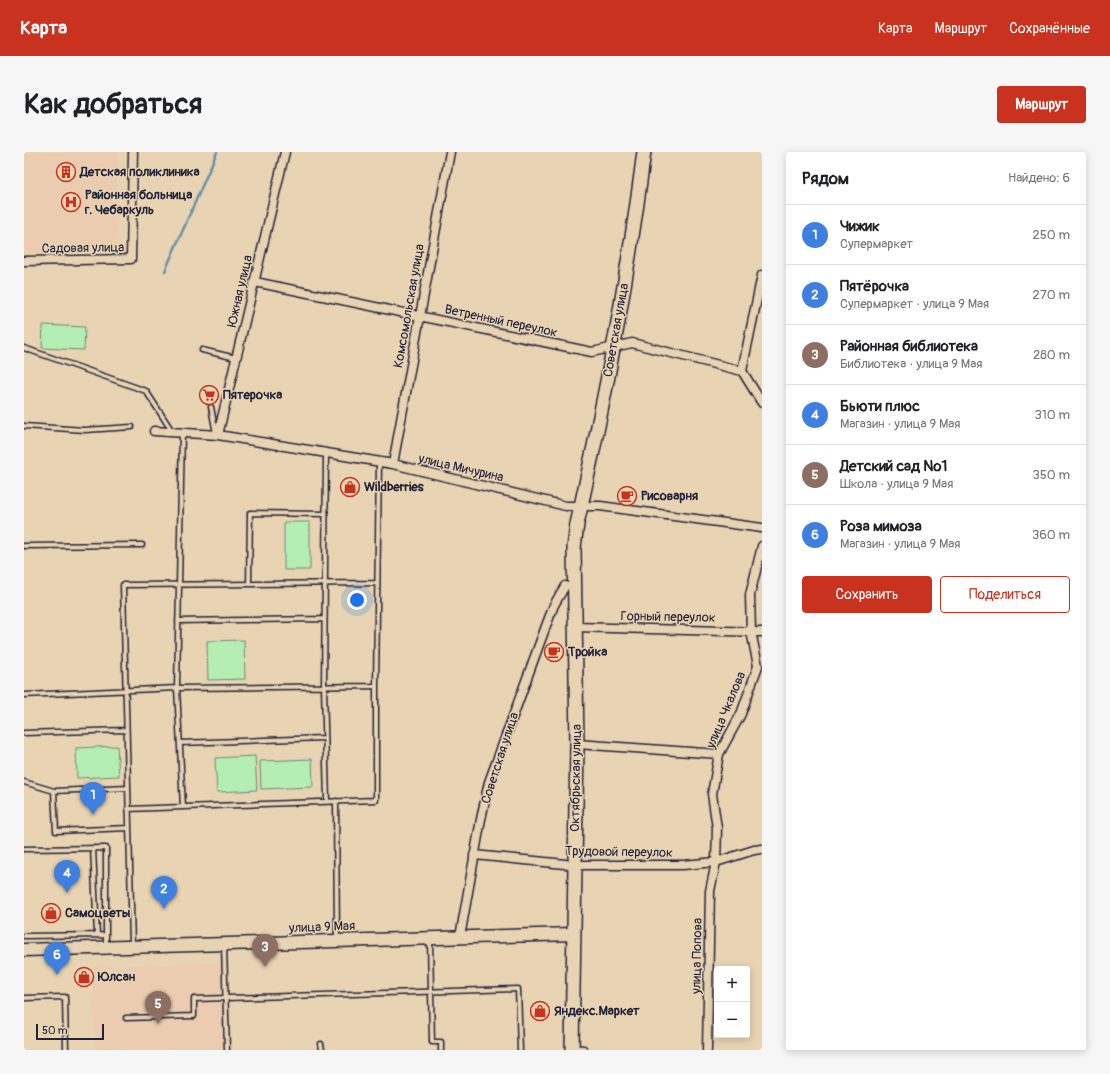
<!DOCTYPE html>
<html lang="ru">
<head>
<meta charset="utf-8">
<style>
  :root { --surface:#fff; --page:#f6f6f6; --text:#202124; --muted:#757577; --line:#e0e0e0; --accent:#c8321e }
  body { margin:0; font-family:Pangolin,sans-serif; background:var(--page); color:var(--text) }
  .controls { position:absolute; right:12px; bottom:12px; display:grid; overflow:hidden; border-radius:4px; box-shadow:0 2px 10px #0003 }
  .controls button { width:36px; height:36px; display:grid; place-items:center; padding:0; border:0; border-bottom:1px solid var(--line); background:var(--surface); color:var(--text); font:20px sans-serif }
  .scale { position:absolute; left:12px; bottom:10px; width:68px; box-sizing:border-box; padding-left:4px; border:2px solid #22223b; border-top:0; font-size:11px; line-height:14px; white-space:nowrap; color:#22223b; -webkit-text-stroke:3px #e8d4b3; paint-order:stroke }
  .you { position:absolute; left:333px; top:448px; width:14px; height:14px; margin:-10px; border:3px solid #fff; border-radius:50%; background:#1a73e8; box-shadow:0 0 0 6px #1a73e833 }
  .badge { display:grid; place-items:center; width:26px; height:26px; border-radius:50%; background:var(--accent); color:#fff; font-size:13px; font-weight:700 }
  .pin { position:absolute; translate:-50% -33px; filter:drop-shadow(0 1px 2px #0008) }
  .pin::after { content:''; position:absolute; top:21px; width:14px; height:12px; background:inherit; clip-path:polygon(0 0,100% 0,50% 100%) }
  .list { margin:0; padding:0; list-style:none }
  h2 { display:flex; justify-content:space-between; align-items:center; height:52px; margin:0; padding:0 16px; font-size:17px }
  h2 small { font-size:13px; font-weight:400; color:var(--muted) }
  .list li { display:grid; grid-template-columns:26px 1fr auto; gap:12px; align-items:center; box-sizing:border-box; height:60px; padding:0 16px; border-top:1px solid var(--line) }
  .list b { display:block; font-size:15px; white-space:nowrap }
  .list p { margin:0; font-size:13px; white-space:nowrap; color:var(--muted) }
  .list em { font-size:13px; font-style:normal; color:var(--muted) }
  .actions { display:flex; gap:8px; padding:12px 16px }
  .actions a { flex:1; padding:9px 0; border:1px solid var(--accent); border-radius:4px; text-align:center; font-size:14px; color:var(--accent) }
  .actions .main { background:var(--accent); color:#fff }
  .map { position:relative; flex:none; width:738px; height:898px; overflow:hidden; border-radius:4px }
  header { display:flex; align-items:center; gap:24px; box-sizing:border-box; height:56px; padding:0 20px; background:var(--accent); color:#fff }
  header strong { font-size:19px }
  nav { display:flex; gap:22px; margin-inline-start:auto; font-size:14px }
  .intro { display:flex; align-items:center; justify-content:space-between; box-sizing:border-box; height:96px; padding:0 24px }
  h1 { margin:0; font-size:28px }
  .button { padding:10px 18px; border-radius:4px; background:var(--accent); color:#fff; font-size:14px; font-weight:700 }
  main { display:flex; gap:24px; padding:0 24px }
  aside { flex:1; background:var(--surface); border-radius:4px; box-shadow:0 2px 10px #0003 }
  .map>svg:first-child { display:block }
  .built { fill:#ebccb0 }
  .green { fill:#b5eeb2; stroke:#6c8876 }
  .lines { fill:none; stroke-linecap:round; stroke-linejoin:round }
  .stream { stroke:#6790ac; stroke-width:2.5 }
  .service-casing { stroke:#22223b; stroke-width:7 }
  .minor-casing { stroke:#22223b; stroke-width:11 }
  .secondary-casing { stroke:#22223b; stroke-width:15 }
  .primary-casing { stroke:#22223b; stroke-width:16 }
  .service { stroke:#e8d4b3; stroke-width:4 }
  .minor { stroke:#e8d4b3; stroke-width:8 }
  .secondary { stroke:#e8d4b3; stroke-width:12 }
  .primary { stroke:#e8d4b3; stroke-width:13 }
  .labels { text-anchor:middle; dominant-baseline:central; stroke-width:3; stroke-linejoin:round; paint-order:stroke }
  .poi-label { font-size:13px; font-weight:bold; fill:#22223b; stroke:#e8d4b3; text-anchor:start }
  .street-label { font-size:13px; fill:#22223b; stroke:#e8d4b3 }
</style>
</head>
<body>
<header>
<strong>Карта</strong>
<nav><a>Карта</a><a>Маршрут</a><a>Сохранённые</a></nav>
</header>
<div class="intro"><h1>Как добраться</h1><a class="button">Маршрут</a></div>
<main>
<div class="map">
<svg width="738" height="898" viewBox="0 0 738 898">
  <rect width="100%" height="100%" fill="#e8d4b3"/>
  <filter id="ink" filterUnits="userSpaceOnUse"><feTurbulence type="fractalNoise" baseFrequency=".025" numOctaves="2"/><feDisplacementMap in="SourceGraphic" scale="8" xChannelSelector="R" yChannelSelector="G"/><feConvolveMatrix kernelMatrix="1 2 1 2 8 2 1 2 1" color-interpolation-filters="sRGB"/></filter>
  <g filter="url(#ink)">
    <path class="built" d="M0,0H93L94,99L0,101Z
      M197,811L199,898H71L68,814Z"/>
    <path class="green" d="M19,173L61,175L60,198L18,196Z
      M260,370H286V418H260Z
      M220,488L221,527L184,528L183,489Z
      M93,594L95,624L53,626L52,596Z
      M231,604L233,638L193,640L191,606Z
      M288,607L289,635L237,637L236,609Z"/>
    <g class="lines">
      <path class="stream" d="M141,119L193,0"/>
      <defs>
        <path id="service" d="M0,196L122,239L148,279
          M178,198L212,206
          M187,255L192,282
          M0,274L61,278L108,275
          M158,280L153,536L159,655
          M302,301L300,535L303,649
          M0,394L118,393
          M225,432L226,361L301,362
          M154,469L300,467
          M0,543L153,536L352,534
          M0,581L102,578
          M156,591L301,586
          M0,630L30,639
          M104,636L30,639L32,679L105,676
          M312,649L313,788
          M104,657L352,648V534L355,310
          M69,696L73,783
          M0,697L82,696V794
          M0,784L82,783
          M406,788L408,890H417V898
          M108,793L99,433L353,431
          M200,793L203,898
          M0,846L41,845L42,898
          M102,866L170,864V847L494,837L496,898
          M297,892L298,898"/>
        <path id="minor" d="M0,109L107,107L109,0
          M738,123L718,219L738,251
          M231,130L568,200L608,191L718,219
          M130,279L194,283L369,312L542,354H576L738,376
          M194,283L261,0
          M369,312L426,0
          M550,475L738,480
          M553,592L695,602
          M450,703L551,713H659L692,710L730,698L738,697
          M436,785L457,667L465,630L522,474L530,453L541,434
          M548,897L559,898
          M683,898L686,739L692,710L693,676L688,642L695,602L717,562L734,514L727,479L726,443L738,394"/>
        <path id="secondary" d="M0,798L549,782"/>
        <path id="primary" d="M548,898L553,592L550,396L553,372C581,249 604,125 620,0"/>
      </defs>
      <use href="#service" class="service-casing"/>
      <use href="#minor" class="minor-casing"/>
      <use href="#secondary" class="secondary-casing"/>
      <use href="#primary" class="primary-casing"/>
      <use href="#service" class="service"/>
      <use href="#minor" class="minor"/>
      <use href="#secondary" class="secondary"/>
      <use href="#primary" class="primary"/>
    </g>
  </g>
  <defs>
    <symbol id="building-ring" viewBox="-11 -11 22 22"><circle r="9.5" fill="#e8d4b3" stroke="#c8321e" stroke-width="1.5"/><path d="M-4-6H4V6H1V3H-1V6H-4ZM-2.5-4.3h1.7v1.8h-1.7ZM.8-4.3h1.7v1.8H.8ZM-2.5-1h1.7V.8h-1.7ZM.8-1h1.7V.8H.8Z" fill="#c8321e"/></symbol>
    <symbol id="hospital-ring" viewBox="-11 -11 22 22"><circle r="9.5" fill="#e8d4b3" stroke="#c8321e" stroke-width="1.5"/><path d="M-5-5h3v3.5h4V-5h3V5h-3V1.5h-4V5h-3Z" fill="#c8321e"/></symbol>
    <symbol id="supermarket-ring" viewBox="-11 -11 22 22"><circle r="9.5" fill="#e8d4b3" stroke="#c8321e" stroke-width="1.5"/><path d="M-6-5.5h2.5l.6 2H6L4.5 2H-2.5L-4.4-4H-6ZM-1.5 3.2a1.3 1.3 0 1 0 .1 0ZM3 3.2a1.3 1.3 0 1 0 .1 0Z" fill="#c8321e"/></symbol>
    <symbol id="shop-ring" viewBox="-11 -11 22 22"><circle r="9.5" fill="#e8d4b3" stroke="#c8321e" stroke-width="1.5"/><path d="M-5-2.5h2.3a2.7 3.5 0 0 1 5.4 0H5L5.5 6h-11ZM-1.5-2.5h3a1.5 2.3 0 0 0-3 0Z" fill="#c8321e"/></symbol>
    <symbol id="cafe-ring" viewBox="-11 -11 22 22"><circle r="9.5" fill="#e8d4b3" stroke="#c8321e" stroke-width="1.5"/><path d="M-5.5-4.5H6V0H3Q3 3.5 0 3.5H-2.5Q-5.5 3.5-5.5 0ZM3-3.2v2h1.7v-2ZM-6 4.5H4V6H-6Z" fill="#c8321e"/></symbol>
  </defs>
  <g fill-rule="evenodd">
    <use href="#building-ring" x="31" y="9" width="22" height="22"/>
    <use href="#hospital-ring" x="36" y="39" width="22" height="22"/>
    <use href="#supermarket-ring" x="174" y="232" width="22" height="22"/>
    <use href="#shop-ring" x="315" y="324" width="22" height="22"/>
    <use href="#cafe-ring" x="592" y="333" width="22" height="22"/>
    <use href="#cafe-ring" x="519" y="489" width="22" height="22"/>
    <use href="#shop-ring" x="16" y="750" width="22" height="22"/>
    <use href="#shop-ring" x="49" y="814" width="22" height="22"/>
    <use href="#shop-ring" x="505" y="848" width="22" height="22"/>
  </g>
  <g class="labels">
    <g class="poi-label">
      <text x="56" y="20">Детская поликлиника</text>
      <text x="61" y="43">Районная больница<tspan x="61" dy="15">г. Чебаркуль</tspan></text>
      <text x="199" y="243">Пятерочка</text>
      <text x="340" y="335">Wildberries</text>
      <text x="617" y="344">Рисоварня</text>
      <text x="544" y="500">Тройка</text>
      <text x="41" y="761">Самоцветы</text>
      <text x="74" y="825">Юлсан</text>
      <text x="530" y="859">Яндекс.Маркет</text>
    </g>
    <g class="street-label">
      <text transform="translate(59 96) rotate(-1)">Садовая улица</text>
      <text transform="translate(216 139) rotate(-77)">Южная улица</text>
      <text transform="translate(385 154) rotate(-80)">Комсомольская улица</text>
      <text transform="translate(477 169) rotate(12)">Ветренный переулок</text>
      <text transform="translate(592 178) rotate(-80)">Советская улица</text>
      <text transform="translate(437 316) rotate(13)">улица Мичурина</text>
      <text transform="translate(644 465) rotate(1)">Горный переулок</text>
      <text transform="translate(702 558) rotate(-67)">улица Чкалова</text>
      <text transform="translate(476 606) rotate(-72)">Советская улица</text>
      <text transform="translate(552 626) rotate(-89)">Октябрьская улица</text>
      <text transform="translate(595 700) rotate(1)">Трудовой переулок</text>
      <text transform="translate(298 775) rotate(-2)">улица 9 Мая</text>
      <text transform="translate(673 804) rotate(-89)">улица Попова</text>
    </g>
  </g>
</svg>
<div class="controls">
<button>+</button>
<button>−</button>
</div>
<div class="scale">50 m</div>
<div class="you"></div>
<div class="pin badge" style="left:69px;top:663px;background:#3f7fe0">1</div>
<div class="pin badge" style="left:140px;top:757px;background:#3f7fe0">2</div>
<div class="pin badge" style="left:241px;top:815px;background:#8d6e63">3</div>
<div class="pin badge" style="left:43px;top:741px;background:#3f7fe0">4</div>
<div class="pin badge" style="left:134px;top:872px;background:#8d6e63">5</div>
<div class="pin badge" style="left:33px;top:823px;background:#3f7fe0">6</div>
</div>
<aside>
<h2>Рядом<small>Найдено: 6</small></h2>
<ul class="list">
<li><span class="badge" style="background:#3f7fe0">1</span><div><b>Чижик</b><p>Супермаркет</p></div><em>250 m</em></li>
<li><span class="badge" style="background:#3f7fe0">2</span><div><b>Пятёрочка</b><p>Супермаркет · улица 9 Мая</p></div><em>270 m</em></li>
<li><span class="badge" style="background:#8d6e63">3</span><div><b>Районная библиотека</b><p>Библиотека · улица 9 Мая</p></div><em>280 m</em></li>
<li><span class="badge" style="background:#3f7fe0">4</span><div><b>Бьюти плюс</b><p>Магазин · улица 9 Мая</p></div><em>310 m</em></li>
<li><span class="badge" style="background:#8d6e63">5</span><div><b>Детский сад №1</b><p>Школа · улица 9 Мая</p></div><em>350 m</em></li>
<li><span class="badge" style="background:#3f7fe0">6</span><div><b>Роза мимоза</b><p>Магазин · улица 9 Мая</p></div><em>360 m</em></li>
</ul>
<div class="actions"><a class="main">Сохранить</a><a>Поделиться</a></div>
</aside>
</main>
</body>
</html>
